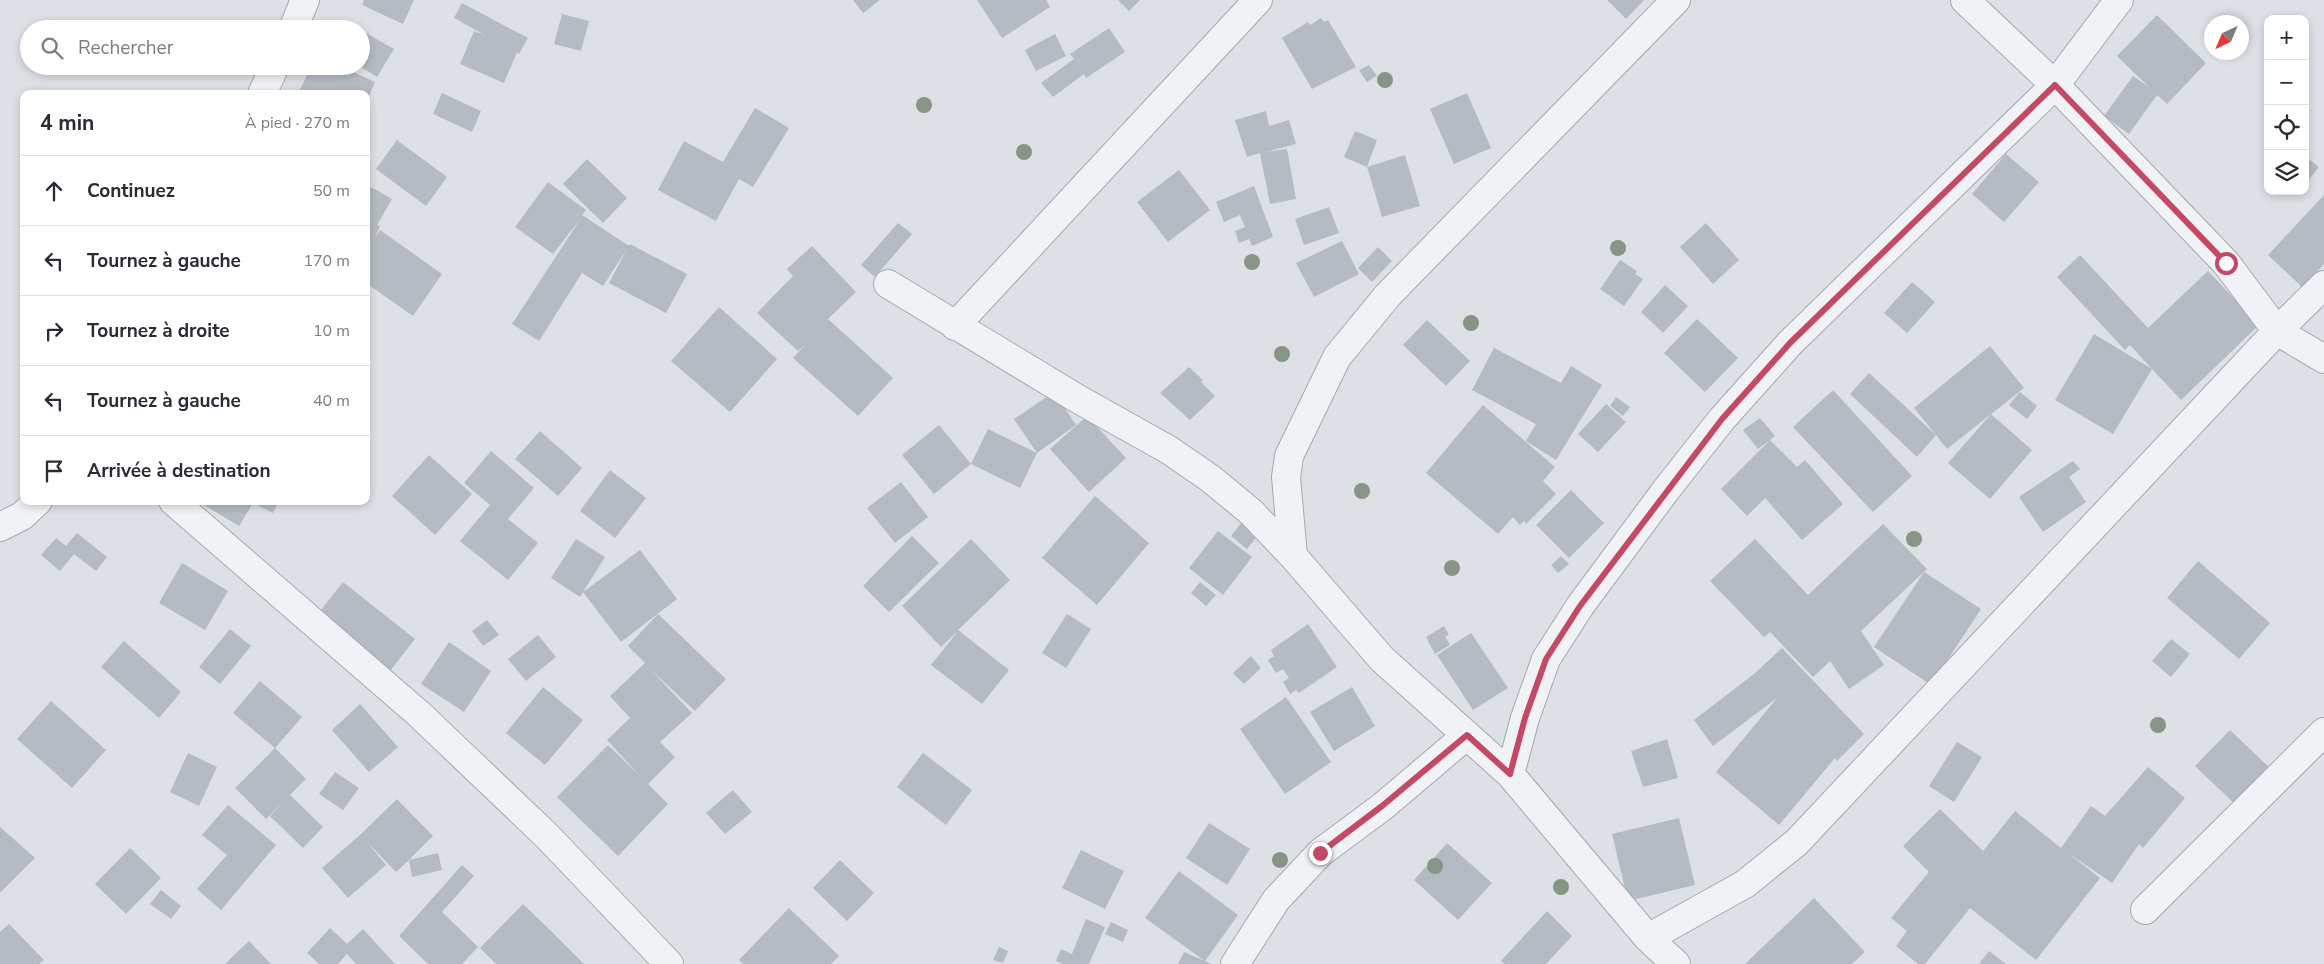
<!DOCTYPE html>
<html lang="fr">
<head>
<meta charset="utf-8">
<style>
  :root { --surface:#fff; --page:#f7f7f7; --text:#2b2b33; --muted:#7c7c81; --line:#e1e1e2 }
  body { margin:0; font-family:"Nunito Sans",sans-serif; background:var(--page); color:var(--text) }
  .controls { position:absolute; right:15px; top:15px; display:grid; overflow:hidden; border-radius:10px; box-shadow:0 2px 8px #0003 }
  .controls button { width:45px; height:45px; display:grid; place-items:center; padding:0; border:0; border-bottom:1px solid var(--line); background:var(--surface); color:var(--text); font:25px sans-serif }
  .compass { position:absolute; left:2204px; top:15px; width:45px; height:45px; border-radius:50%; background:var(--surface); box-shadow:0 2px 8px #0003; rotate:224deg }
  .stop { position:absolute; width:15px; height:15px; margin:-11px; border:4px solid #c44966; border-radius:50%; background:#fff }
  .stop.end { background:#c44966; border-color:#fff; box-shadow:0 1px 5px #0008 }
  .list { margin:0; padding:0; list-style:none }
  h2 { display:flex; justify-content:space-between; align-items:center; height:65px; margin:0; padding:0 20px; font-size:21px }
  h2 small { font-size:16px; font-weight:400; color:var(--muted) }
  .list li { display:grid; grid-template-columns:32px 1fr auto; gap:15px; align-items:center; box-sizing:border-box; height:70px; padding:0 20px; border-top:1px solid var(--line) }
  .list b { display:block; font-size:19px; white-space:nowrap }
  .list em { font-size:16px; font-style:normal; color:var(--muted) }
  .icon { flex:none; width:28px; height:28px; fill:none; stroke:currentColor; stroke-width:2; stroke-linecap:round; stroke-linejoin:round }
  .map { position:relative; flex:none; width:2324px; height:964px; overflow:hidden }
  .search { position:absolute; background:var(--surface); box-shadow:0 2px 8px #0003; left:20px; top:20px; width:350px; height:55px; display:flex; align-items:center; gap:12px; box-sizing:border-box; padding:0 18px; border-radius:28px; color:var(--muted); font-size:19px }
  .panel { position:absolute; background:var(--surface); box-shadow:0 2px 8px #0003; left:20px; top:90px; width:350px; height:415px; border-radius:10px }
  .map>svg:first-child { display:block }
  .building { fill:#b5bbc2 }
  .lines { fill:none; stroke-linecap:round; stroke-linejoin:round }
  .minor-casing { stroke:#a3a9af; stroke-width:30 }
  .minor { stroke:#f0f2f5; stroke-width:28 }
  .tree { fill:#869585 }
  .route { stroke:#c44966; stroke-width:6 }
</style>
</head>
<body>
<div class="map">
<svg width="2324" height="964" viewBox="0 0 2324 964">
  <rect width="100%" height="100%" fill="#dde1e6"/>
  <path class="building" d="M364,0H414L403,24L362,5Z
    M853,0H880L863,13Z
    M977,0H1046L1050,7L1002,38Z
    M1118,0H1140L1129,11Z
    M1607,0H1644L1626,19Z
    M462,3L528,38L519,54L517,52L504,83L460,64L474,31L485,35L454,18Z
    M562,14L589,21L581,51L554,44Z
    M2157,15L2206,63L2167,104L2157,95L2129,134L2104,116L2133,76L2149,87L2117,56Z
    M1321,18L1324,22L1328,20L1356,67L1312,89L1282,38L1308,22L1310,25Z
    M1109,28L1125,52L1086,78L1084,74L1053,97L1041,83L1074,59L1070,54Z
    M361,30L394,49L377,77L361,67Z
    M1055,34L1066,56L1036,71L1025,50Z
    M1369,65L1377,76L1367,82L1359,70Z
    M311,66H340L375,82L366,103V94H298Z
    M442,93L481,111L472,132L433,114Z
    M1467,93L1491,148L1454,164L1430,109Z
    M755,108L789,128L753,187L739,179L716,221L658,190L684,141L723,162Z
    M1266,111L1269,126L1289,120L1296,144L1265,152L1287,149L1296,199L1270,204L1260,153L1247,157L1235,120Z
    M1355,131L1377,140L1367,167L1344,157Z
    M397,140L447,177L426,206L376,169Z
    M2006,154L2039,182L2004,222L1972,194Z
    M1405,155L1420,206L1382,217L1367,167Z
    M2305,156L2319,167L2305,184Z
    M587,159L627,198L603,223L563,184Z
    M1179,170L1210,210L1168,242L1137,202Z
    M548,182L586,210L582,215L629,246L630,244L687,274L666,313L609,283L627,249L603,286L582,273L539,341L512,324L581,218L553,254L515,227Z
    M1254,186L1273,237L1252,246L1249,239L1239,243L1235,231L1245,227L1240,215L1224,222L1216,202Z
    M371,187L392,199L377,225L380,226L375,238L380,230L442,274L413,316L366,283V196Z
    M2324,195V264L2302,287L2268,255Z
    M1329,207L1339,233L1304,245L1295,219Z
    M898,223L912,234L875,277L861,265Z
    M1706,223L1739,260L1713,284L1680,247Z
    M1342,241L1359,274L1314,297L1296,263Z
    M812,246L856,292L828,319L893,378L858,416L793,358L806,344L798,351L757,313L793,276L787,269Z
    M1378,247L1392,261L1372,282L1358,268Z
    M2080,255L2148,328L2208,271L2259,325L2181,400L2152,369L2113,434L2055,400L2094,334L2152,369L2130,345L2125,350L2057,277Z
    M1620,260L1637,271L1635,274L1643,279L1624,306L1600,289Z
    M1912,282L1935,302L1907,333L1884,313Z
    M1665,285L1688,306L1663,333L1641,312Z
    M719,307L777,359L730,412L671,361Z
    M1697,319L1738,358L1705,392L1664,353Z
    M1427,320L1470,361L1446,386L1403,345Z
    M1990,346L2024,388L1947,449L1936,435L1917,457L1850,394L1869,373L1936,435L1914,408Z
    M1494,348L1561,383L1571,366L1602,385L1556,460L1526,441L1536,424L1472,390Z
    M1189,367L1203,380L1201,382L1215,396L1190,420L1160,393Z
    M1833,390L1912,476L1873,512L1793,427Z
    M1054,392L1076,425L1037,453L1020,488L971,464L988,429L1037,453L1014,419Z
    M2020,392L2037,406L2027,419L2009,405Z
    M1616,397L1630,407L1623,416L1610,406Z
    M1606,404L1626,422L1598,452L1578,434Z
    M1483,405L1555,467L1543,481L1556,494L1526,524L1524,521L1520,525L1513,517L1498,534L1426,473Z
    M1991,414L2032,450L1990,499L1948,463Z
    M1087,416L1126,458L1089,492L1050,449Z
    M1760,418L1775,436L1770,440L1797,467L1805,460L1843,504L1802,540L1765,498L1747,516L1721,489L1770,440L1758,449L1743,430Z
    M939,425L971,464L934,494L902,455Z
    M540,431L582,468L558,496L515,459Z
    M491,451L534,488L508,519L538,543L508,580L460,541L490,505L464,483Z
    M429,455L472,494L435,535L392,496Z
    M2073,461L2080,469L2069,477L2086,502L2043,532L2019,497Z
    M610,470L646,498L615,538L580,511Z
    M901,482L928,517L895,543L867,508Z
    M1571,490L1604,523L1569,558L1536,525Z
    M1095,496L1149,543L1097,605L1042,558Z
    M206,501H279L273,513L253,503L239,526L204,505Z
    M1247,516L1263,529L1247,549L1231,536Z
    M1883,524L1927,569L1861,631L1884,665L1849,689L1830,661L1813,677L1770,632L1764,637L1710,581L1755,539L1808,595Z
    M1218,531L1252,557L1223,595L1189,568Z
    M77,533L107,557L96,571L74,554L60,571L41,555L56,538L66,546Z
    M912,536L939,563L889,612L863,586Z
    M576,539L605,557L583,592L640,550L677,599L621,642L583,592L580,597L551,578Z
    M971,539L1010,580L958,630L1009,670L982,704L931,665L958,631L941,647L902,606Z
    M1561,556L1569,564L1558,573L1551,565Z
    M2198,561L2270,623L2239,659L2167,598Z
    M182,563L228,591L205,630L159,603Z
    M1924,572L1981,609L1931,685L1874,647Z
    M343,582L415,639L389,672L317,615Z
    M1200,582L1216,595L1206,606L1191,593Z
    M658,614L726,679L695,711L650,669L692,713L660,742L675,757L648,784L668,804L618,856L557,797L608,745L640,776L607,740L630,718L610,696L645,663L628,646Z
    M1067,614L1091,629L1066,668L1042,653Z
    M487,620L499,635L483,646L472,631Z
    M1308,624L1337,667L1299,693L1296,690L1290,694L1283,682L1289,678L1283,669L1276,673L1268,660L1274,656L1271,650Z
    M1444,626L1449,635L1445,636L1450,645L1435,654L1426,637Z
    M230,629L251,646L220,684L199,667Z
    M1471,633L1508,688L1473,710L1437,655Z
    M538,635L556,657L526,681L508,659Z
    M2171,639L2190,654L2171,677L2152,661Z
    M124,641L181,692L159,718L101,667Z
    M449,642L491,671L464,712L421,684Z
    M1782,648L1864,734L1837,761L1835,758L1779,825L1716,772L1777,698L1713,746L1694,720L1754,674Z
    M1251,656L1261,668L1244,684L1233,673Z
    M260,681L302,717L275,748L306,779L290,795L323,827L303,848L270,816L283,801L266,819L235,788L275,748L233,713Z
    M543,687L583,720L545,765L506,733Z
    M1352,687L1375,726L1334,751L1310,712Z
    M1286,697L1331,762L1285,794L1240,729Z
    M51,701L106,750L72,788L17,739Z
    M360,704L398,747L369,772L332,730Z
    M2230,730L2272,770L2237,806L2195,766Z
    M1667,739L1678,778L1643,787L1631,751Z
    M1957,742L1982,757L1954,802L1929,786Z
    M188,753L217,767L199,806L170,792Z
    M923,753L972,790L946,825L897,787Z
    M2148,767L2185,798L2143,848L2139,844L2112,883L2068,853L2100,878L2036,960L1970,908L1925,964H1918L1896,946L1907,931L1891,918L1929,872L1903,846L1940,809L1983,851L2015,811L2061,848L2091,806L2105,816Z
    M335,772L359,788L343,810L319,794Z
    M733,790L752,812L725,834L706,813Z
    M397,799L433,836L409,860L438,853L442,870L412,877L409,860L396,872L366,841L386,865L348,898L322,868L360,835Z
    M228,805L276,845L221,910L197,889L227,855L202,835Z
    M1679,818L1695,885L1628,901L1612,834Z
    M1209,823L1250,849L1227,885L1186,858Z
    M0,827L35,858L0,893Z
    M1447,843L1492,883L1458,920L1414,880Z
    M130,848L161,878L126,914L95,884Z
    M1081,850L1124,871L1105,909L1062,888Z
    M840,860L874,893L847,921L813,888Z
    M462,865L474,876L442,912L478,947L462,964H428L399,936Z
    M1179,871L1238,915L1205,961L1145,918Z
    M161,890L181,906L171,919L150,904Z
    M1814,898L1865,952L1852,964H1745Z
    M523,904L550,930L584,964H496L480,948Z
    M789,908L839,956L831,964H743L739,960Z
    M1547,911L1572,936L1546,964H1505L1501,961Z
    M1086,919L1105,927L1089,964H1063L1056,961L1061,949L1072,954Z
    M1111,922L1128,930L1123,942L1105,934Z
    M9,924L44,960L39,964H0V932Z
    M330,928L347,944L363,929L395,964H356L347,954L338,964H319L307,953Z
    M249,941L271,964H225Z
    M999,947L1008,951L1003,963L993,960Z
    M1989,951L2006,964H1979Z
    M1184,952L1205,961L1211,964H1178Z"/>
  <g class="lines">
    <defs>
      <path id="minor" d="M1965,0L2055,85L2226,263L2277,331L2324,359
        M293,29L305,0
        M262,94L275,66
        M888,284L1078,399L1169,450L1211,479L1251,512L1293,556L1382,659L1510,774L1648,938L1676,964
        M955,326L1258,0
        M173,501L419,714L547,836L669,964
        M0,527L22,516L38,501
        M1293,556L1286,477L1289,456L1337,357L1388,295L1676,0
        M1510,774L1525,718L1546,659L1580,606L1666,490L1722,419L1790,343L2055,85L2119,0
        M2145,910L2324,732
        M1648,938L1745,884L1797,842L2277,331L2324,285
        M1235,964L1276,900L1320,853L1382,807L1467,735"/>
    </defs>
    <use href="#minor" class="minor-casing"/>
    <use href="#minor" class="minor"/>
  </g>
  <g class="tree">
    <circle cx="1385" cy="80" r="8"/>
    <circle cx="924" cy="105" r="8"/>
    <circle cx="1024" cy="152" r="8"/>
    <circle cx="1618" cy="248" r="8"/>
    <circle cx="1252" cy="262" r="8"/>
    <circle cx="1471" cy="323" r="8"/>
    <circle cx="1282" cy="354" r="8"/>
    <circle cx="1362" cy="491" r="8"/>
    <circle cx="1914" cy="539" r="8"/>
    <circle cx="1452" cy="568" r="8"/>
    <circle cx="2158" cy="725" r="8"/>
    <circle cx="1280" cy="860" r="8"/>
    <circle cx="1435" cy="866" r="8"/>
    <circle cx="1561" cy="887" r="8"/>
  </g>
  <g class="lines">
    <path class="route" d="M1320,853L1382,806L1467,735L1510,774L1525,718L1546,659L1580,606L1722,419L1790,343L2055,85L2226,263"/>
  </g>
</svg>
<div class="controls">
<button>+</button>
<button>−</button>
<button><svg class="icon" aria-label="locate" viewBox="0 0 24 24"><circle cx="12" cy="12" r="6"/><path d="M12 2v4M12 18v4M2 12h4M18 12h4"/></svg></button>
<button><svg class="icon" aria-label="layers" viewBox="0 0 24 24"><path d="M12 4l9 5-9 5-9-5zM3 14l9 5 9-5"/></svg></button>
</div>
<svg class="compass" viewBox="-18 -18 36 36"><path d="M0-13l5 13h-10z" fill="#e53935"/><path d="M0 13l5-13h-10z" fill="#7c7c81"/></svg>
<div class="stop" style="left:2226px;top:263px"></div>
<div class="stop end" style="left:1320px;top:853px"></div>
<div class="search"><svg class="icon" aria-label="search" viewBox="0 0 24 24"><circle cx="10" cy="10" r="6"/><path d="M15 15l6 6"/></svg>Rechercher</div>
<section class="panel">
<h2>4 min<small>À pied · 270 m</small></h2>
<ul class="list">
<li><svg class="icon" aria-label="ahead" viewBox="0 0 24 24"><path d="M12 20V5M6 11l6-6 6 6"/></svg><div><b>Continuez</b></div><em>50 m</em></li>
<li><svg class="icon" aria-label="left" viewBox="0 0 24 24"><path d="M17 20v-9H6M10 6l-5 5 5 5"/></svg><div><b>Tournez à gauche</b></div><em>170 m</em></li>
<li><svg class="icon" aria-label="right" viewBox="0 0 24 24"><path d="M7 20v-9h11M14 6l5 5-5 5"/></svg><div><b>Tournez à droite</b></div><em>10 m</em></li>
<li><svg class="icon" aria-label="left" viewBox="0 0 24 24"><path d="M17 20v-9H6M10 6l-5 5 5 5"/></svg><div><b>Tournez à gauche</b></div><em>40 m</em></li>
<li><svg class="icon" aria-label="arrive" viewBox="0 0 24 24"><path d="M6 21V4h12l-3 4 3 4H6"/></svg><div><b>Arrivée à destination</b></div></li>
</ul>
</section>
</div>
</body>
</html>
